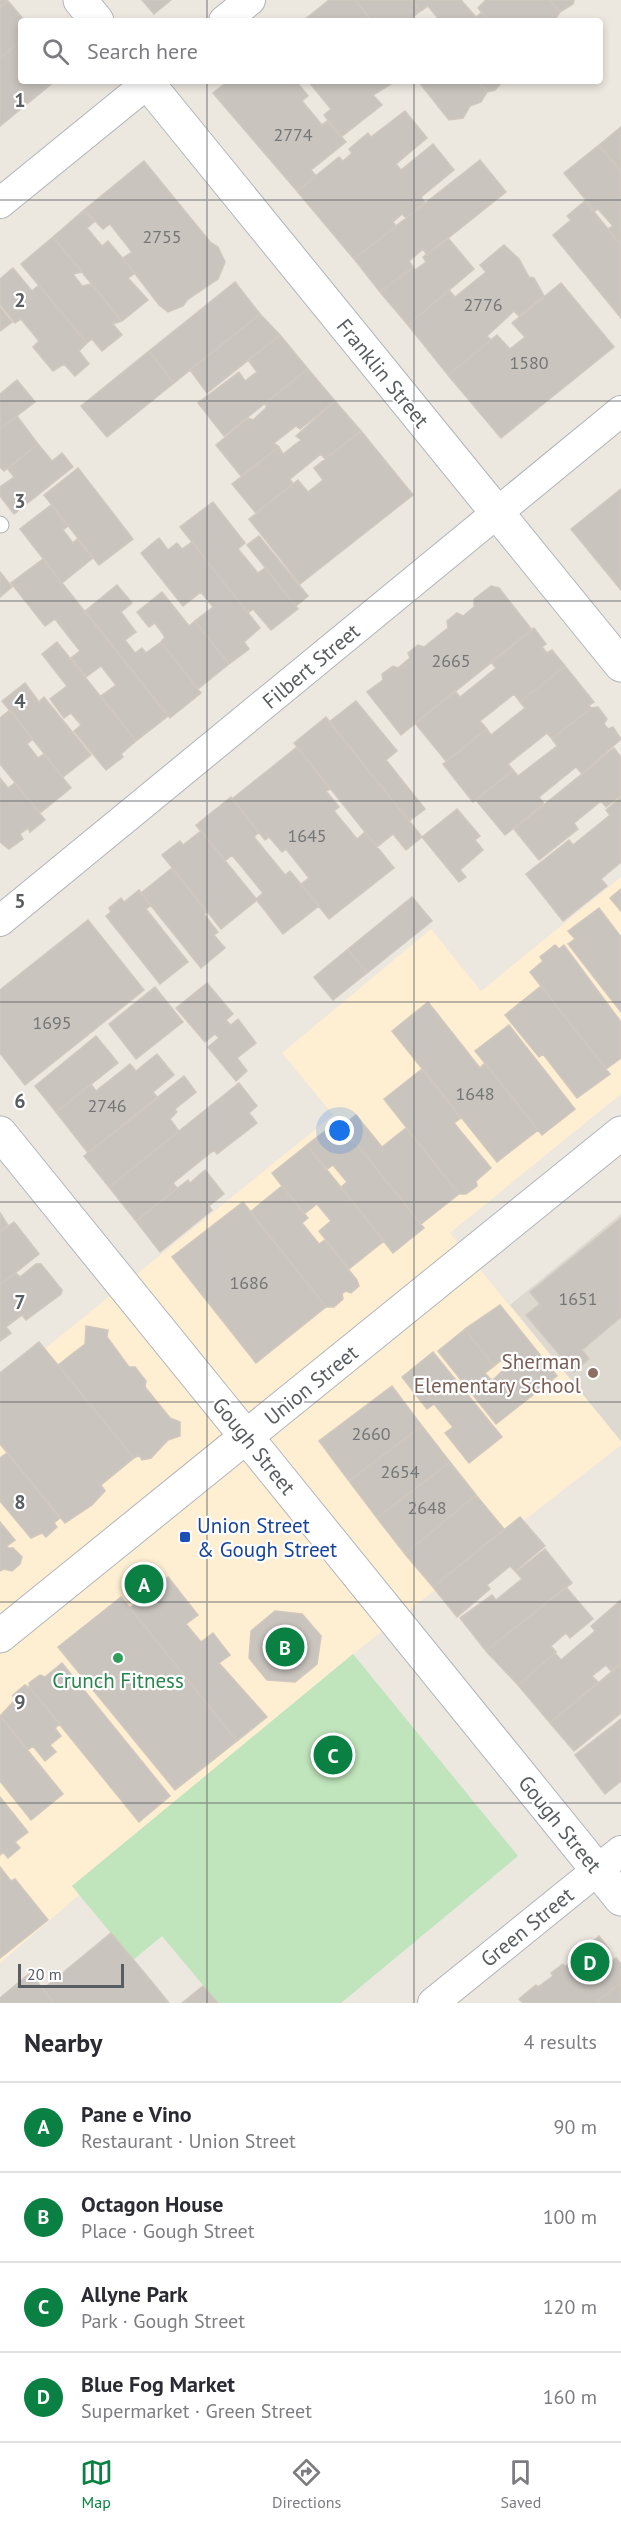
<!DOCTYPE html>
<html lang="en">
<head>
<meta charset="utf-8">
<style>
  :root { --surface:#fff; --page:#f2f2f3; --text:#2b2b33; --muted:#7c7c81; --line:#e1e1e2; --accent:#0b8043 }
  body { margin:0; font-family:"PT Sans",sans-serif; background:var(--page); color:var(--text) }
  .scale { position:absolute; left:18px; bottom:15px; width:106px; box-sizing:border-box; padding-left:6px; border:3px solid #585d61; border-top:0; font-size:16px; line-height:21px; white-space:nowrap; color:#585d61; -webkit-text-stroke:4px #fff; paint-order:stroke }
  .you { position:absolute; left:340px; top:1131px; width:21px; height:21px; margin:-15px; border:4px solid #fff; border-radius:50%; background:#1a73e8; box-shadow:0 0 0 9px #1a73e833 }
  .badge { display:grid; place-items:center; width:39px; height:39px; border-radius:50%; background:var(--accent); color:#fff; font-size:20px; font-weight:700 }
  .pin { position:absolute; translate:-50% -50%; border:3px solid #fff; box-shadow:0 2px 6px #0006 }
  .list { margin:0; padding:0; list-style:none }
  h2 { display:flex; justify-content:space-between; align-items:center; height:78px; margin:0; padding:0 24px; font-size:26px }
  h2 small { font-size:20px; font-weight:400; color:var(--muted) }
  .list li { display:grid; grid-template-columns:39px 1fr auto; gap:18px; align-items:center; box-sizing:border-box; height:90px; padding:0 24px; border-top:2px solid var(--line) }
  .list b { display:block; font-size:22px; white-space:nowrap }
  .list p { margin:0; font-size:20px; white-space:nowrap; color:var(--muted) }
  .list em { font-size:20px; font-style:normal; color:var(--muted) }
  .icon { flex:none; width:33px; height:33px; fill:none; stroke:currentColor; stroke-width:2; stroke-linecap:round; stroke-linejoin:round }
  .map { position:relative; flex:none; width:621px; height:2003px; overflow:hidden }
  .search { position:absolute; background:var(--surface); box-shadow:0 3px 9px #0003; left:18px; right:18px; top:18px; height:66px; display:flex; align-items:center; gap:15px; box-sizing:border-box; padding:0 21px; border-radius:6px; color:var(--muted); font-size:22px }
  .sheet { height:438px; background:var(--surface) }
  nav { display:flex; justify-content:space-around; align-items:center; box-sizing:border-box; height:84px; border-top:2px solid var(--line); background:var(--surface); font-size:16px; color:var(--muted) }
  nav a { display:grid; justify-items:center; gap:3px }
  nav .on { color:var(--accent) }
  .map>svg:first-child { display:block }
  .commercial { fill:#feeed2 }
  .education { fill:#ded9d0 }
  .green { fill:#c0e4bb }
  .building { fill:#cac4be; stroke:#d0c8be; stroke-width:1.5 }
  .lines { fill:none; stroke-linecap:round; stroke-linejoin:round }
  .lane-casing { stroke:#b0b4b8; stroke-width:17 }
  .street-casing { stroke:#b0b4b8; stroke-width:32 }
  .secondary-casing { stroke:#b1b6bb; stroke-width:35 }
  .lane { stroke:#fff; stroke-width:15 }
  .street { stroke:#fff; stroke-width:30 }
  .secondary { stroke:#fff; stroke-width:33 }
  .grid { fill:none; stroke:#585d61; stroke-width:1.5; stroke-opacity:0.55 }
  .education-dot { fill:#8d6e63; stroke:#fff; stroke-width:2 }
  .transit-dot { fill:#1a4fb4; stroke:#fff; stroke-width:2 }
  .leisure-dot { fill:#2e9e5b; stroke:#fff; stroke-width:2 }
  .labels { text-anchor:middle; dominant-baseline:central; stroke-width:4.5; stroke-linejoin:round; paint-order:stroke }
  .number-label { font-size:18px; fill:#747778 }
  .street-label { font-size:21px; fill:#585d61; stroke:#fff }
  .education-label { font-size:21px; fill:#785e54; stroke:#fff; text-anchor:end }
  .transit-label { font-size:21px; fill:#164399; stroke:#fff; text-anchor:start }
  .leisure-label { font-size:21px; fill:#27864d; stroke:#fff }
  .grid-label { font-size:20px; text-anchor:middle; font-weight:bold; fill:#585d61; stroke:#fff; stroke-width:4.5; stroke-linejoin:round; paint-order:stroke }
</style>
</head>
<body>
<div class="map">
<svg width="621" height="2003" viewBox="0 0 621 2003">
  <rect width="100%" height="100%" fill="#ece7df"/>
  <path class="commercial" d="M621,877V1094L450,1233L621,1441V1445L353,1654L72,1886L79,1895L0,1963V1385L333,1115L282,1053L431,929L481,991Z"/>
  <path class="education" d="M621,1214V1441L510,1305Z"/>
  <path class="green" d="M353,1654L518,1856L341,2003H218L162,1936L133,1960L72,1886Z"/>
  <path class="building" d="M0,0H7L8,1L0,8Z
    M142,0H171L154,14Z
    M329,0H355L370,19L303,21Z
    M355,0H411L420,11L413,17L416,21H372Z
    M412,0H461L476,17L482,12L489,21H440L428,6L421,11Z
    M486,0H550L560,12L554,21H489L478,8Z
    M550,0H574L573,4L560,12Z
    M8,1L25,21H21V41L0,58V8Z
    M21,41V81H55L0,126V58Z
    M228,81H296L308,96L302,101L322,125L327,121L346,142L311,170L316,176L297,191L213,93Z
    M308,81H396L373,95L382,105L341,137L324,115L331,109Z
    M418,81H478L487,92L481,102L470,106L463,118L449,120Z
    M478,81H503L495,90L487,92Z
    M405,111L427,138L396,164L401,170L433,144L454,170L421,197L425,203L406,218L402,214L393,222L396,226L354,259L297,191L339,157L343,161L352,153L349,149L368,133L371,137Z
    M621,127V172L599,145Z
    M599,145L621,172V245L608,229L613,226L598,209L595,211L564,173Z
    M480,160L506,192L427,255L423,249L409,261L413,267L380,292L354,259Z
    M144,161L211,243L218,247L225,262L218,279L187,300L183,306L168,312L159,305L123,258L132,252L110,224L103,229L84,210Z
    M585,201L621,245V318L553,235L571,220L567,216Z
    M84,210L94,222L87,228L102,246L108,241L135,273L128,278L148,300L122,321L53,237Z
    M53,237L82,272L73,274L82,286L91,284L122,321L113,324L122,335L102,351L92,339L87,343L21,264Z
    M448,238L474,269L408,325L380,292L413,267L415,270L426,262L423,257Z
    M504,245L519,259L529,277L534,278L544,296L519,316L514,311L487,336L491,340L448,375L408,325L449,290L455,297L486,272L480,265Z
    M13,268L32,291L39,285L87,343L79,351L89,364L75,376L64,364L53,371L33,347L39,341L21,319L15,323L0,304V279Z
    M235,282L260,314L174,383L149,351Z
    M561,283L614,347L501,438L448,375L497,335L510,349L525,337L512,323Z
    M0,307L12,322L0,331Z
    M260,314L280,335L207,393L190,370Z
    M280,335L308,369L224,436L198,403L239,372L245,381L257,372L248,360Z
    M149,351L174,383L107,437L81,406Z
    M308,369L335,401L300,429L296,426L274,443L279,447L241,476L216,445L248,418L253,420L266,408V403Z
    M17,380L35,402L0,429V394Z
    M335,401L361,431L325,459L321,454L290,479L293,484L256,513L232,484L279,447L283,454L301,440L296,436Z
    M17,416L38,444L4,471L0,467V429Z
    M361,431L413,495L300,584L249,519L298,480L308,492L323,480L314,468Z
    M38,444L52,461L62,453L73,467L14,514L0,496V487L14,477L8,469Z
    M78,468L133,539L99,565L44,495Z
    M621,489V590L571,529Z
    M213,502L245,543L238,549L258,573L265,568L298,609L271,630L253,609L248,613L180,527Z
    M51,505L68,526L63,530L73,543L77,539L93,558L62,583L20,529Z
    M259,536L308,596L296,606L247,545Z
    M159,538L168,550L177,543L182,549L192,542L260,628L244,642L249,649L229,664L195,621L213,607L201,592L183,606L141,553Z
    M43,559L168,716L136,741L101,696L116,685L101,666L86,677L71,658L80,651L55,619L45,626L11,583Z
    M0,572L12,587L0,597Z
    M117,585L132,603L121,612L136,632L125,640L135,653L142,648L146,653L161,642L201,693L170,718L85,611Z
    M491,586L499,588L532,630L401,735L367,692L383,680L382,674L393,666L398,668L410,658L408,653L418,645L424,647L448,628L447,621L457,613L463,616L474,607V599Z
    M162,592L189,626L195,621L229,664L198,689L161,642L165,637L155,623L149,627L137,612Z
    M534,628L546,644L542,647L547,653L552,650L565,666L520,702L514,694L480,721L487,729L446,761L415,723L455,691L460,697L496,668L491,662Z
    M57,642L136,741L121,754L123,757L106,770L74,731L81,725L71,713L64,718L50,699L67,686L42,654Z
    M565,666L594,702L589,705L591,708L552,739L547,733L508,764L513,770L473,802L443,764L487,729L491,735L525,708L520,702Z
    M25,683L39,702L44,697L91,755L63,777L2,701Z
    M356,701L397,751L386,760L425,809L409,821L329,722Z
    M598,707L607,719L604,724L608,729L613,727L621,739L582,774L576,767L539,797L544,804L505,835L476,800L513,770L518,776L557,746L552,739L591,708Z
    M10,710L33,739L27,744L38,758L44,754L71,788L40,813L0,764V718Z
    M326,717L422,837L406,850L393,834L377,847L294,743Z
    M297,747L330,789L326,791L339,807L334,811L357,839L365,832L394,868L329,919L301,884L309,878L286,849L282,852L269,837L265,840L232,799Z
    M614,748L621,757V795L606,807L601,801L574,823L578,829L539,860L514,829Z
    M0,778L8,788L15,783L45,820L30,832L28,828L20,834L23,839L9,849L0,842Z
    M231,797L259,832L254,837L285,875L290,871L319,906L283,934L256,899L263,893L232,855L225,861L196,825Z
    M621,797V862L601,879L607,886L563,921L526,874L569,840L573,845L610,815L606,810Z
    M457,809L480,836L475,840L483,850L460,870L466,877L459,882L422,837Z
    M201,831L257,900L221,929L162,855L180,841L183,845Z
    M172,868L207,912L204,914L218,932L214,935L225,948L201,968L141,893Z
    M621,889V911L610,898Z
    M139,890L151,905L146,909L188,962L160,984L106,916L111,912L109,908L121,898L124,902Z
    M412,897L432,921L367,973L348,949Z
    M599,908L621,937V1012L568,944L575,939L568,931Z
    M88,920L144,990L25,1085L0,1053V990Z
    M555,945L559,949L564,945L621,1022V1058L606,1069L530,972L543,961L540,957Z
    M348,949L367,973L333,1000L314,977Z
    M207,983L233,1014L226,1020L231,1025L238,1019L256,1043L237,1058L247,1071L236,1081L208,1047L219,1038L215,1034L205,1042L176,1008Z
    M541,986L610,1074L577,1098L543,1054L539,1057L505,1015Z
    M155,987L183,1022L136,1059L109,1024Z
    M428,1002L480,1068L485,1063L538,1130L497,1162L392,1031Z
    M509,1025L575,1109L542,1135L475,1051Z
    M96,1036L118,1063L56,1112L35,1086Z
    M157,1054L174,1075L153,1092L158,1098L88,1153L56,1112L91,1084L96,1091L130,1064L136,1071Z
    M422,1069L461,1118L454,1123L491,1168L476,1181L477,1186L466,1194H459L384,1099Z
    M184,1076L196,1092L175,1109L177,1112L170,1119L179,1131L109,1187L84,1156Z
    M239,1083L257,1106L249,1113L257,1123L217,1154L214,1150L173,1183L177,1188L136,1221L109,1187Z
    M356,1115L382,1147L406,1128L459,1194L421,1224L342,1126Z
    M338,1121L424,1228L393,1253L341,1187L347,1182L333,1165L326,1170L307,1145Z
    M307,1145L384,1241L349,1269L319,1231L331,1221L317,1204L304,1214L272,1173Z
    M205,1170L224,1194L209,1206L212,1210L160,1252L136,1221L188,1180L190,1183Z
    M282,1186L308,1218L302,1223L319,1244L325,1240L357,1280L359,1286L351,1293L346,1291L342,1294L343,1299L334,1307H326L250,1212Z
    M243,1202L326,1307L256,1363L172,1257Z
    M0,1213L8,1225L0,1232Z
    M621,1218V1317L582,1350L589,1359L574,1372L526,1315L540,1304L530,1292Z
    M14,1222L39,1254L0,1285V1232Z
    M36,1264H41L62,1290L61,1294L26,1320L22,1315L6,1327L11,1333L0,1341V1285L16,1273L20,1277Z
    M500,1305L557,1376L524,1402L500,1373L510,1364L504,1358L494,1366L465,1329Z
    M86,1326L108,1330L107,1337L129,1367H135L146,1381L145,1387L170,1418L180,1422V1436L168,1440L151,1458L142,1460L139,1455L134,1458L58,1365L85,1344Z
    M465,1329L494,1366L485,1373L492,1381L500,1373L524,1402L496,1424L438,1351Z
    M39,1342L134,1458L101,1485L105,1491L92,1505L65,1523L0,1444V1373Z
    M433,1352L502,1437L469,1463L445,1433L453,1427L434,1404L427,1409L402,1377Z
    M392,1386L422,1426L349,1481L319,1441Z
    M422,1426L450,1462L377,1518L349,1481Z
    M7,1453L60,1518L54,1523L57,1527L46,1537L42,1533L31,1538L0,1501V1458Z
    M450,1462L476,1495L405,1554L377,1518Z
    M476,1495L504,1529L433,1587L405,1554Z
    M520,1517L545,1546L515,1571L510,1566L487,1585L490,1589L457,1617L433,1587Z
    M0,1522L15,1540L7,1546L8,1548H13L22,1557L20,1564L12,1571L4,1569L0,1571Z
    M545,1549L572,1583L486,1651L460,1618L492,1595L496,1600L522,1579L516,1572Z
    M168,1577L198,1615L186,1624L201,1642L213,1633L230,1655L219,1663L267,1717L237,1741L130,1608L134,1605L132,1601L159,1579L163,1581Z
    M566,1587L593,1619L570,1638L566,1633L551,1646L556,1652L518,1685L486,1651Z
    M121,1597L237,1741L175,1790L58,1647Z
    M621,1600V1663L611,1671L606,1665L592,1676L598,1682L550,1723L518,1685L555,1653L561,1660L595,1631L591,1626Z
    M275,1611L302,1614L321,1636L317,1664L295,1682L267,1680L249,1658L251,1631Z
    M62,1663L170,1796L139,1822L30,1688L29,1683L40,1675L45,1677Z
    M621,1664V1713L574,1751L550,1723Z
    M25,1685L30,1688L60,1724L55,1728L61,1736L50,1745L56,1752L45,1761L33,1746L28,1750L0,1716L14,1701L13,1695Z
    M0,1716L63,1794L31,1820L0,1781Z
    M621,1719V1781L605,1794L575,1755Z
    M0,1797L28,1832L15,1842L20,1848L8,1858L3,1852L0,1855Z
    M0,1867L11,1881L15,1879L48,1920L0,1958Z
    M111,1933L152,1982L169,2003H54L43,1989Z
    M599,1936L609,1949L605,1953L612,1961L616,1958L621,1964V1983L595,2003H523L519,1999L536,1985L538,1987L553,1976L551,1973L563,1964L565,1967Z
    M30,1973L54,2003H0V1998Z
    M621,1983V2003H595Z
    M203,1986L218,2003H182Z"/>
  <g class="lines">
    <defs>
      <path id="lane" d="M0,524L1,525"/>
      <path id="street" d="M224,21L250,0
        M0,203L150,81
        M0,921L621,411
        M433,2003L621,1851"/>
      <path id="secondary" d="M80,0L97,21
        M146,81L621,665
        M0,1133L621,1899
        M0,1636L621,1133"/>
    </defs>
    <use href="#lane" class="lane-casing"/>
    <use href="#street" class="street-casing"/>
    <use href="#secondary" class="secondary-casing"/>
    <use href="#lane" class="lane"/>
    <use href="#street" class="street"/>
    <use href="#secondary" class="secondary"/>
  </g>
  <path class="grid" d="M207,0V21M414,0V21M207,81V2003M414,81V2003M0,200H621M0,401H621M0,601H621M0,801H621M0,1002H621M0,1202H621M0,1402H621M0,1602H621M0,1803H621"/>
  <circle class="education-dot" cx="593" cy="1373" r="6"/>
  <rect class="transit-dot" x="179" y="1531" width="12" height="12" rx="3"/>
  <circle class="leisure-dot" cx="118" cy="1658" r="6"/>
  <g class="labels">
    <g class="number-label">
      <text x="293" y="134">2774</text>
      <text x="162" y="236">2755</text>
      <text x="483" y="304">2776</text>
      <text x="529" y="362">1580</text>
      <text x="451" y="660">2665</text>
      <text x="307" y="835">1645</text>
      <text x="52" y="1022">1695</text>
      <text x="475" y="1093">1648</text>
      <text x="107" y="1105">2746</text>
      <text x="249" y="1282">1686</text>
      <text x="578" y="1298">1651</text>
      <text x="371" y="1433">2660</text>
      <text x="400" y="1471">2654</text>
      <text x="427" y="1507">2648</text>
    </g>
    <g class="street-label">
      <text transform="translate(383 373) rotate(51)">Franklin Street</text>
      <text transform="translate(311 666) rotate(-40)">Filbert Street</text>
      <text transform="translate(311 1385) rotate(-39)">Union Street</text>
      <text transform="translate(254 1446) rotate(51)">Gough Street</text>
      <text transform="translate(560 1824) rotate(51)">Gough Street</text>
      <text transform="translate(527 1927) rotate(-39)">Green Street</text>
    </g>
    <g class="education-label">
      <text x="581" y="1361">Sherman<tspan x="581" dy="24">Elementary School</tspan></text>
    </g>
    <g class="transit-label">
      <text x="197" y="1525">Union Street<tspan x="197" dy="24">&amp; Gough Street</tspan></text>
    </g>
    <g class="leisure-label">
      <text x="118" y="1680">Crunch Fitness</text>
    </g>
  </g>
  <g class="grid-label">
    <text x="20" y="107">1</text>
    <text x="20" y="307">2</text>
    <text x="20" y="508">3</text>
    <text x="20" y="708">4</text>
    <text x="20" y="908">5</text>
    <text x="20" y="1108">6</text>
    <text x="20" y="1309">7</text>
    <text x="20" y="1509">8</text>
    <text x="20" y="1709">9</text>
  </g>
</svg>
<div class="scale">20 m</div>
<div class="you"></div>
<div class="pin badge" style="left:144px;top:1584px">A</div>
<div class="pin badge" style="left:285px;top:1647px">B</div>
<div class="pin badge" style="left:333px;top:1755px">C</div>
<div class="pin badge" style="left:590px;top:1962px">D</div>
<div class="search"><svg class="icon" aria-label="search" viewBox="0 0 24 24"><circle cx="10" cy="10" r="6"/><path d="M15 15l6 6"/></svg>Search here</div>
</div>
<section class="sheet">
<h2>Nearby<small>4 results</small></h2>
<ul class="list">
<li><span class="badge">A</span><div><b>Pane e Vino</b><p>Restaurant · Union Street</p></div><em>90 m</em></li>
<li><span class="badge">B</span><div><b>Octagon House</b><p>Place · Gough Street</p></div><em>100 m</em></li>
<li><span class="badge">C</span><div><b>Allyne Park</b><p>Park · Gough Street</p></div><em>120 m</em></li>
<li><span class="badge">D</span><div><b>Blue Fog Market</b><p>Supermarket · Green Street</p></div><em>160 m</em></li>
</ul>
</section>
<nav>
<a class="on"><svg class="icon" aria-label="map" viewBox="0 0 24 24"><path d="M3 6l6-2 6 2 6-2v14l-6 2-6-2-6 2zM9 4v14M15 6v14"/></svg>Map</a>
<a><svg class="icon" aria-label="directions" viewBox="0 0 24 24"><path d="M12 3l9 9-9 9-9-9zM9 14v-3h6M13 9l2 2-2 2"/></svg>Directions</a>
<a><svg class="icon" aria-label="saved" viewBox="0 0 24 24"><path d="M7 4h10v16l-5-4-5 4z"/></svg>Saved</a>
</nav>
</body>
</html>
